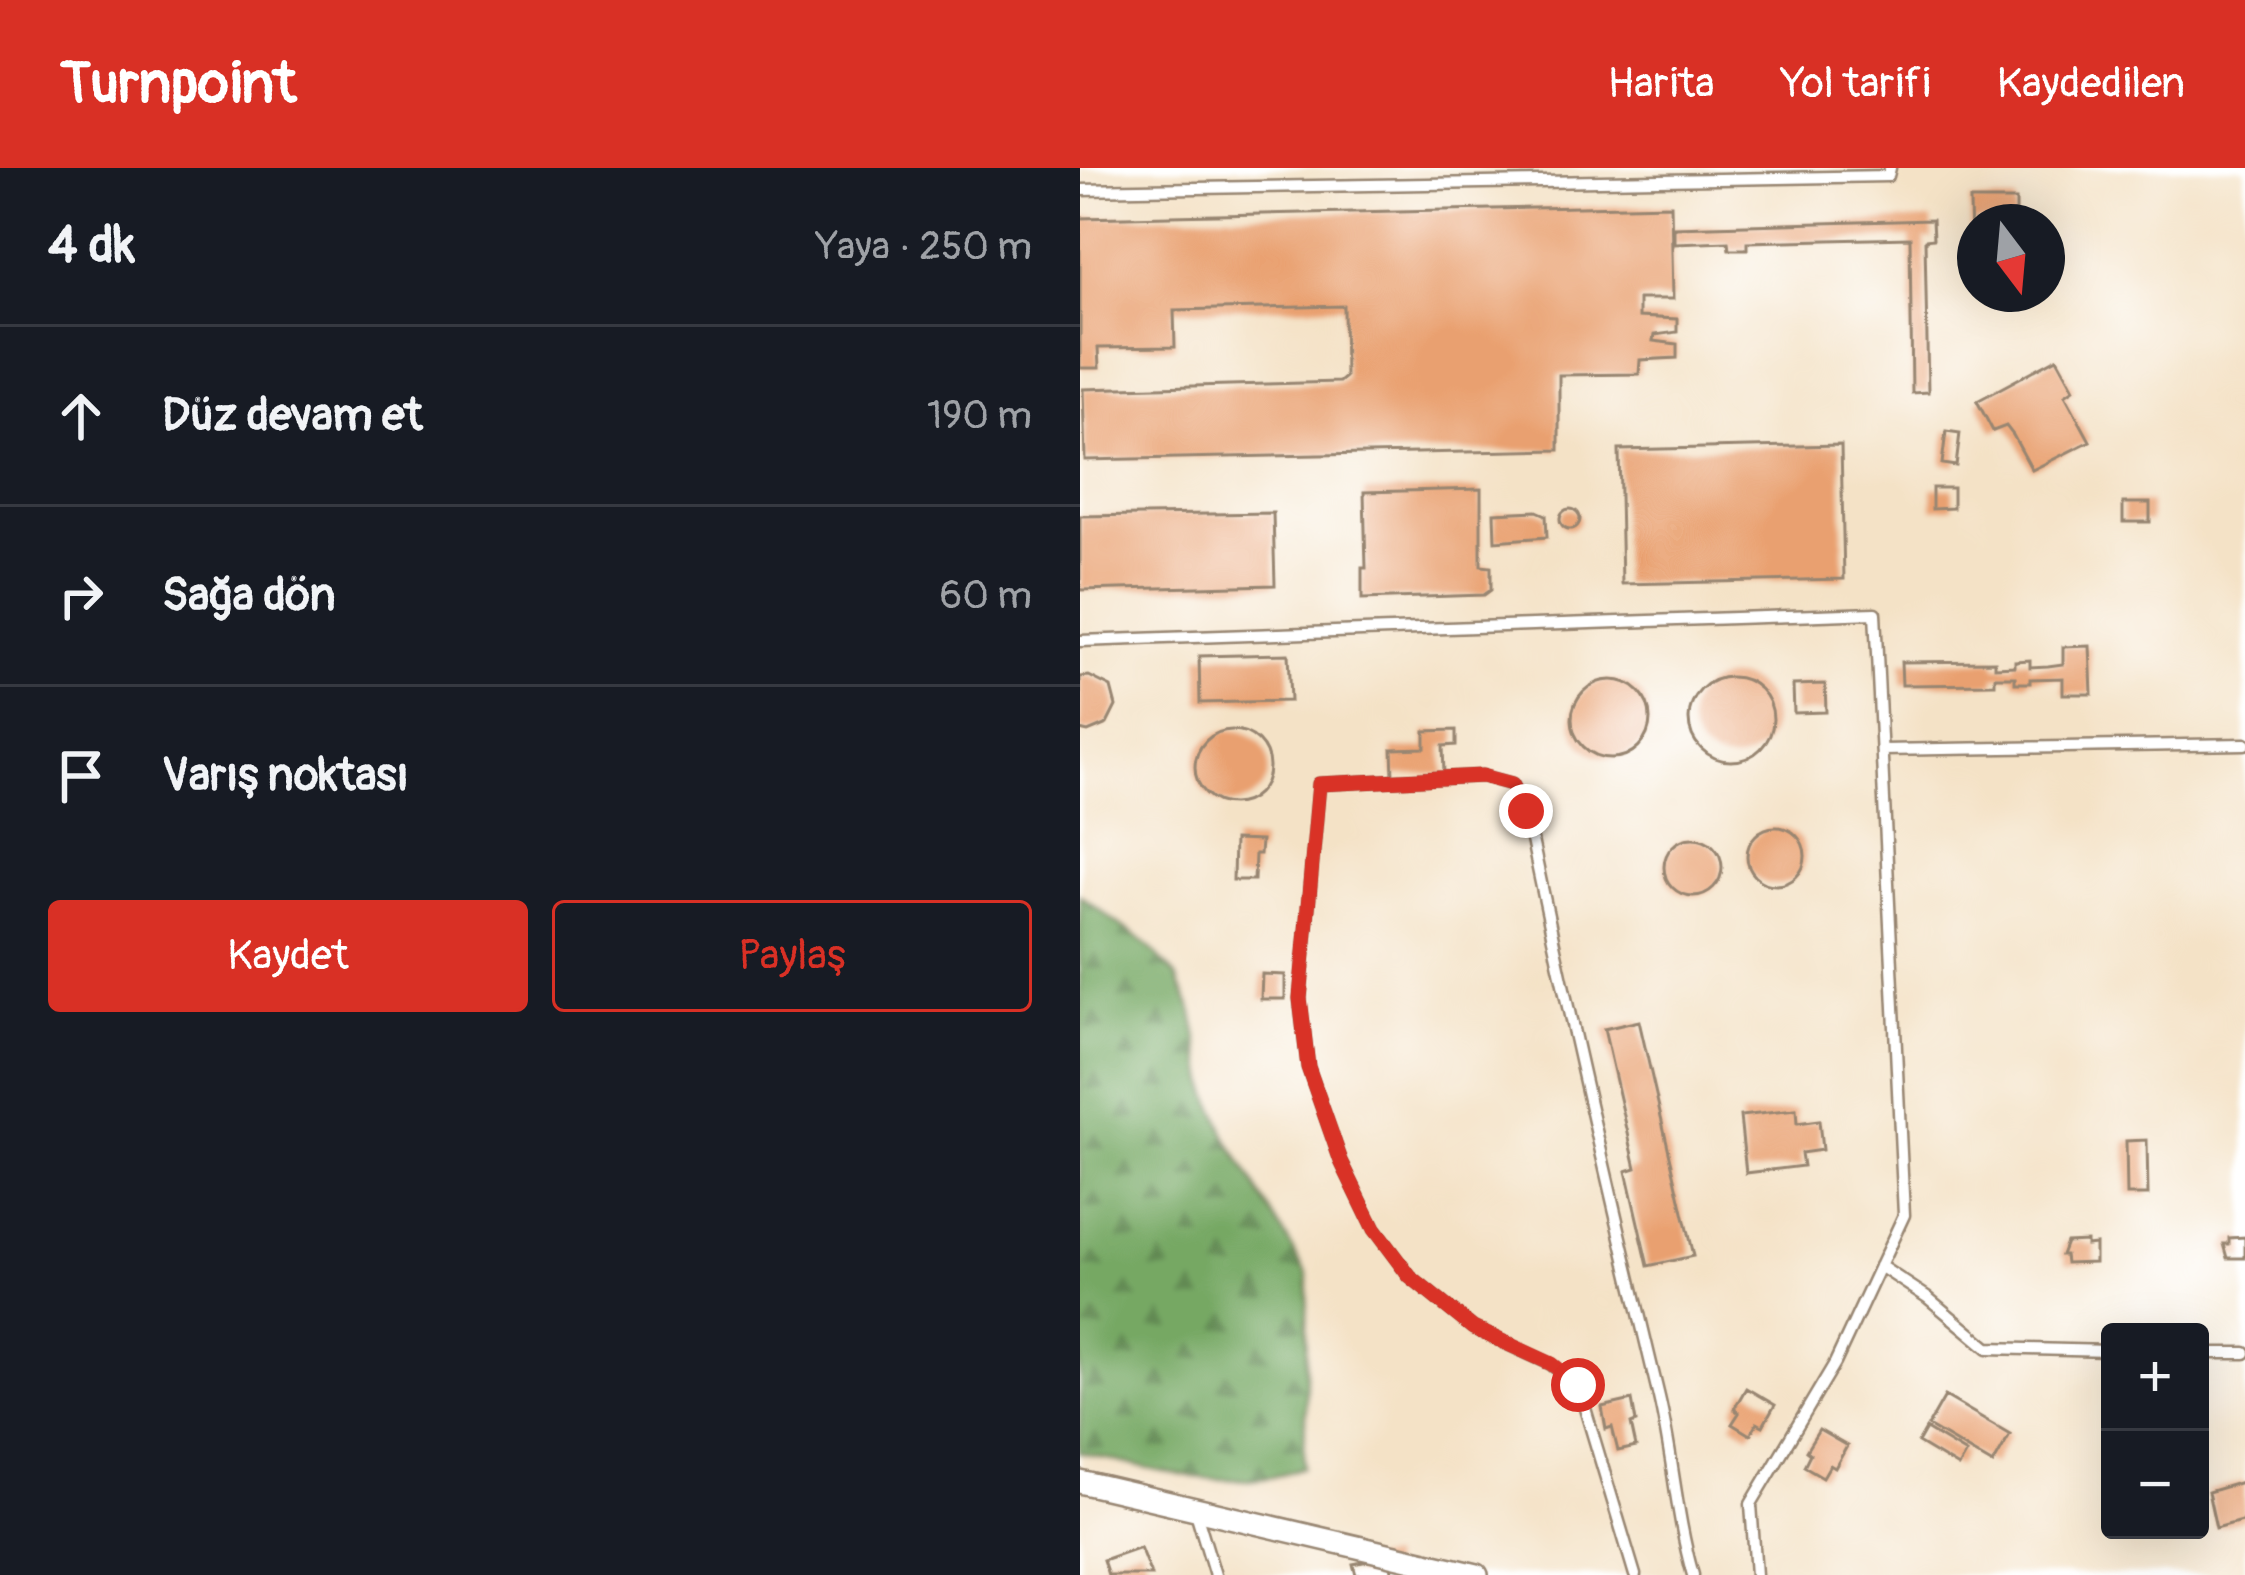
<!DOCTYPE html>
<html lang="tr">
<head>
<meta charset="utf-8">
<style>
  :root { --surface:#171b24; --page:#242831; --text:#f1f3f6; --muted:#9ea1a6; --line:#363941; --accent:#d93025 }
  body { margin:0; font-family:Pangolin,sans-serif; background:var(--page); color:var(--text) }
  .controls { position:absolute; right:36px; bottom:36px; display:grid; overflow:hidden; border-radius:12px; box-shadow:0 12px 48px #0002 }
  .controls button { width:108px; height:108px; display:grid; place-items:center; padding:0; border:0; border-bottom:3px solid var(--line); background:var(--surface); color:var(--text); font:60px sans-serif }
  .compass { position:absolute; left:877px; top:36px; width:108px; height:108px; border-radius:50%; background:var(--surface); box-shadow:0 12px 48px #0002; rotate:164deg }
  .stop { position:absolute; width:36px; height:36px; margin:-27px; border:9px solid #d93025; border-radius:50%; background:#fff }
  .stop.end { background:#d93025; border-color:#fff; box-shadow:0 3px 12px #0008 }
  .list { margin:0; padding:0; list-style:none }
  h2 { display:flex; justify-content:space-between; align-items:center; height:156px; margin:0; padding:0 48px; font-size:51px }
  h2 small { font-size:39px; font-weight:400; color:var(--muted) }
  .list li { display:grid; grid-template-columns:78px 1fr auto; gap:36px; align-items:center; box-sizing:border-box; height:180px; padding:0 48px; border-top:3px solid var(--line) }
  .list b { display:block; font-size:45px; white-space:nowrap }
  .list em { font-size:39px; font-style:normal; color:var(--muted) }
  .actions { display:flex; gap:24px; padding:36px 48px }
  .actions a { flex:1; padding:27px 0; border:3px solid var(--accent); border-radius:12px; text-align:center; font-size:42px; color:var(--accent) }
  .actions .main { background:var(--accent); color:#fff }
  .icon { flex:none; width:66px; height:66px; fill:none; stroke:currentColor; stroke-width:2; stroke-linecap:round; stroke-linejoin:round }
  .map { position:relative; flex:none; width:1165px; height:1407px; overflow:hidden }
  header { display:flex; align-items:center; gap:72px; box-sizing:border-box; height:168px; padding:0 60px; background:var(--accent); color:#fff }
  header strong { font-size:57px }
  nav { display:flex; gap:66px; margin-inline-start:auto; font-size:42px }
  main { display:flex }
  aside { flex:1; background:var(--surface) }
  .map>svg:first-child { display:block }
  .forest { fill:url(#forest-firs); stroke:#586941; stroke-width:3 }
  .building { fill:#e9a070 }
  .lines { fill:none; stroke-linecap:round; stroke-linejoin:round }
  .service-casing { stroke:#988672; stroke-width:15 }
  .minor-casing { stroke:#988672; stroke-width:26 }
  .service { stroke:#fff; stroke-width:10 }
  .minor { stroke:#fff; stroke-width:21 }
  .route { stroke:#d93025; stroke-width:15 }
</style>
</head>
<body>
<header>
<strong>Turnpoint</strong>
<nav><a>Harita</a><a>Yol tarifi</a><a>Kaydedilen</a></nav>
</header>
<main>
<aside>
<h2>4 dk<small>Yaya · 250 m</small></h2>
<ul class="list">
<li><svg class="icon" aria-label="ahead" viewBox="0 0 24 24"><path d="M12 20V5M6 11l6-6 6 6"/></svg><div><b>Düz devam et</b></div><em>190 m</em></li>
<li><svg class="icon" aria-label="right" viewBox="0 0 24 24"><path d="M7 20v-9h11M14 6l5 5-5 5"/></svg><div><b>Sağa dön</b></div><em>60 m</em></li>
<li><svg class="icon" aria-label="arrive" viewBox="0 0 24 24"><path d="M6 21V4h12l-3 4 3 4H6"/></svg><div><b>Varış noktası</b></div></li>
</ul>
<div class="actions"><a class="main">Kaydet</a><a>Paylaş</a></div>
</aside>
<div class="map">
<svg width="1165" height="1407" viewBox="0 0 1165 1407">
  <defs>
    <pattern id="forest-firs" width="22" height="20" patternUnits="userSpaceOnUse" patternTransform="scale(3)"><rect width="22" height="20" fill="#76a864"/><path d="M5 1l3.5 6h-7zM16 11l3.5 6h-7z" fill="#628952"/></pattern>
  </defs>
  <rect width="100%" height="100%" fill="#fff"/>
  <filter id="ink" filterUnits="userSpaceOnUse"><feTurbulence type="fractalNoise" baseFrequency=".00833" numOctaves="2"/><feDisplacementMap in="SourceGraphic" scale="24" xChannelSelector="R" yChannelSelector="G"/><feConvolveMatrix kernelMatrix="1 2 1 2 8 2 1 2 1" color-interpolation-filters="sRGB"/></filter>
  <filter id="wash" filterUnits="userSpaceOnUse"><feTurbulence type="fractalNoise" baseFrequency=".004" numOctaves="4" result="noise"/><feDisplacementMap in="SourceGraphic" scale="48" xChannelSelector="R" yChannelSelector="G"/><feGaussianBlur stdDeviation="2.7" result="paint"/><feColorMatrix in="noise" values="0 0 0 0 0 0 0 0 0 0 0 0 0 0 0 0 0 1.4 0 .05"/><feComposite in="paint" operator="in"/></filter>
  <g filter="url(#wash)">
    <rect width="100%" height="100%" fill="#f4e2c6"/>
    <path class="forest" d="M0,727L67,777L97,808L113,845L128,924L148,972L228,1106L224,1299C153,1327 71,1302 0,1284Z"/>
    <g id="blocks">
      <path class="building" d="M890,32H936V54H895V75H891Z
        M591,37L593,131H558V149L597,151V164L574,167L573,173L597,176V190L560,192L559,206L479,207V282L5,292L3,221L259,214L265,209L264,138L94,142L95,179L18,180L19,200H0V50Z
        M852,52L853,71L845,72L848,224L832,225L830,70L667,74V81H649L648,73L594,75V59Z
        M977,190L994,221L985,227L1010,273L952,302L933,267L926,258L913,263L897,233Z
        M866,263L880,265L876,298L862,296Z
        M761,277L764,411L542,416L539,282Z
        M852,320H873V340L852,341Z
        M401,321V398L411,399V422L404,427L282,431V400H286L284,324Z
        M1043,335H1070V354H1043Z
        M480 351a10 10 0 1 1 20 0a10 10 0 1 1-20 0Z
        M457,343L466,347L467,369L415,373L414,345Z
        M193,345L195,417L0,422V348Z
        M1010,478L1012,526H983V510L950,511V515H935V509H915V516L822,517L821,494L915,493V499L935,498V493L950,492V499L968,498L983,496V479Z
        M208,486L210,533L120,535L119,488Z
        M9,508L31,519L36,538L27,556L8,564L0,562V509Z
        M609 551a42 42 0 1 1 84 0a42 42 0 1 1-84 0Z
        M492 551a39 39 0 1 1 78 0a39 39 0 1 1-78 0Z
        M745,516L746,544L714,545L713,517Z
        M376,562V577L363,578L364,606L313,607L312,581L345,580V563Z
        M115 599a37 37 0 1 1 74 0a37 37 0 1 1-74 0Z
        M667 688a29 29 0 1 1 58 0a29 29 0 1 1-58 0Z
        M584 699a29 29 0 1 1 58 0a29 29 0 1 1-58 0Z
        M154,672L181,673L180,686H175L174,712H153Z
        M182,806L205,807V831H181Z
        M559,853L613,1088L568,1098L546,1003L556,1000L524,861Z
        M716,942L717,956L739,953L742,982L721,985L723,998L666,1005L660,948Z
        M1067,972L1068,1027H1047L1046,973Z
        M1165,1069V1090H1148L1144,1076H1149V1070Z
        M1006,1073V1077L1015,1076V1094L986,1095L985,1087H981L986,1074Z
        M666,1220L695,1237L683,1258L677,1255L670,1267L652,1256L659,1245L654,1241Z
        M865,1228L930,1266L913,1296L848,1258Z
        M552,1232L556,1254L551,1256L556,1279L538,1283L532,1259L526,1261L522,1239Z
        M846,1261L886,1285L878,1299L838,1275Z
        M739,1262L767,1278L755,1300L750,1297L743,1309L724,1298L730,1286L726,1283Z
        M1165,1313V1352L1136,1360L1128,1324Z
        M60,1379L71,1407H28L23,1392Z
        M309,1389L313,1407H276L273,1396Z"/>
    </g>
  </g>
  <g filter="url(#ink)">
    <use href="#blocks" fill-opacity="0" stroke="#988672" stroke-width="3"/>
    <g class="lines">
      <defs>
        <path id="service" d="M0,22L808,8L810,0
          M0,473L795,445L824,1047L755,1195L671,1336L676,1407
          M802,582L1165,576
          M800,1098L847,1129L908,1180L1030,1183
          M1120,1185H1165
          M115,1341L135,1407
          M555,1407L498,1217L471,1196L393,1160L330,1109L294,1061L261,993L228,899L220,831L239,616L402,608L432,616L446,643C486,839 532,1034 579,1229C593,1288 596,1348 613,1407"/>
        <path id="minor" d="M0,1314L397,1407"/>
      </defs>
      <use href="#service" class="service-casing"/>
      <use href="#minor" class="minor-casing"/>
      <use href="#service" class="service"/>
      <use href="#minor" class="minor"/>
    </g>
  </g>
  <g class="lines" filter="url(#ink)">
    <path class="route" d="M446,643L432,616L402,608L239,616L220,830L228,899L261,993L294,1061L330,1109L393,1160L472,1196L498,1217"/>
  </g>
</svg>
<div class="controls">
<button>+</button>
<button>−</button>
</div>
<svg class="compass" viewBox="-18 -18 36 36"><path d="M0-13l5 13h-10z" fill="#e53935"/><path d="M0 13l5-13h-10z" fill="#9ea1a6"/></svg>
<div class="stop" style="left:498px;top:1217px"></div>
<div class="stop end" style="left:446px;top:643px"></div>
</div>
</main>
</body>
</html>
